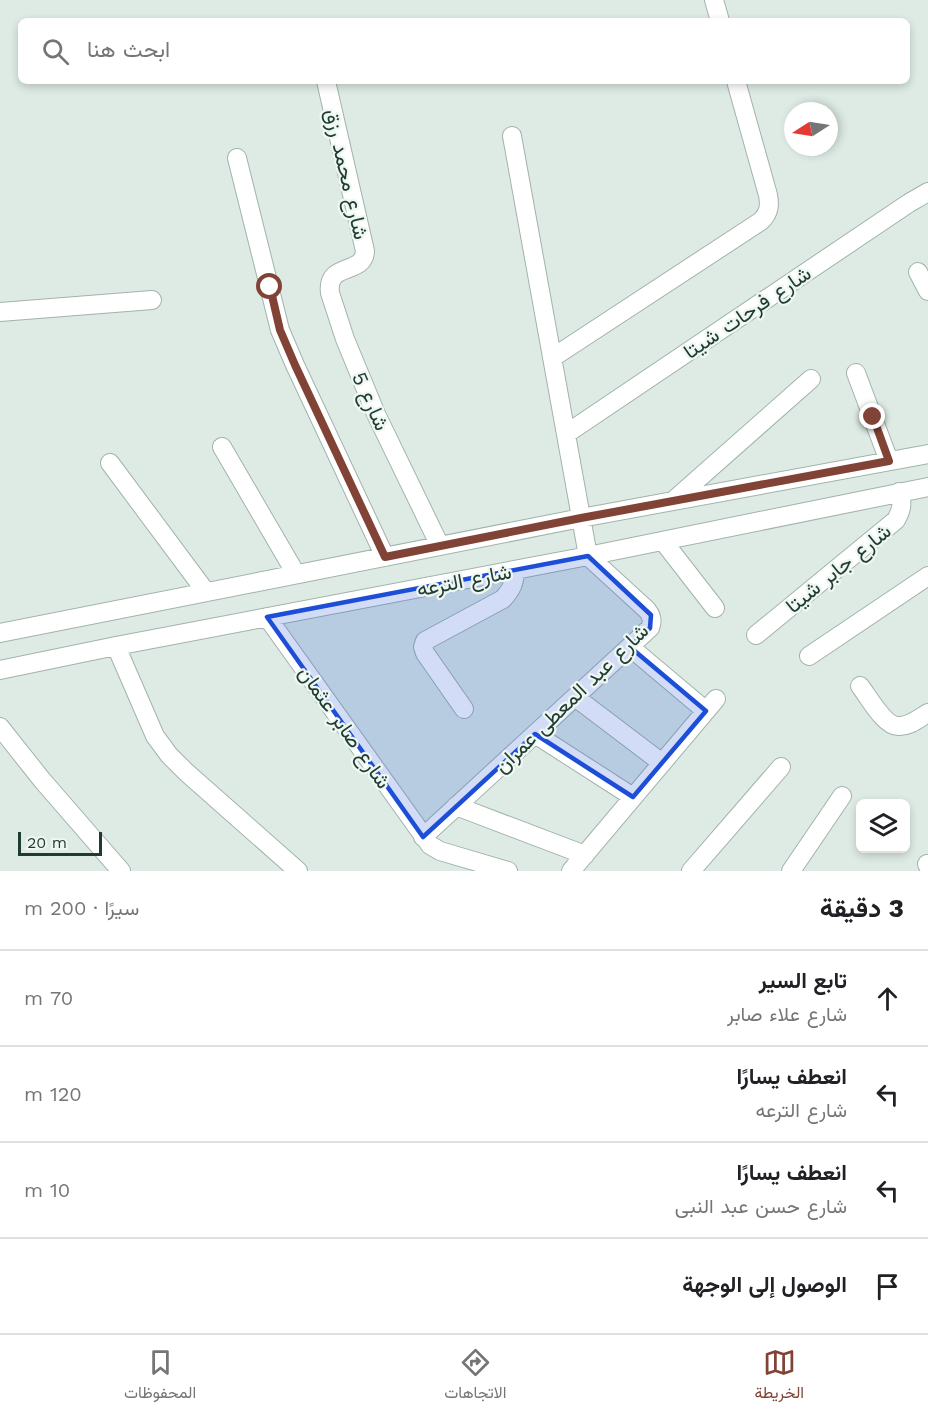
<!DOCTYPE html>
<html lang="ar">
<head>
<meta charset="utf-8">
<style>
  :root { --surface:#fff; --page:#f6f6f6; --text:#202124; --muted:#757577; --line:#e0e0e0; --accent:#824337 }
  body { margin:0; font-family:"Work Sans",Vazirmatn,sans-serif; background:var(--page); color:var(--text); direction:rtl }
  .controls { position:absolute; right:18px; bottom:18px; display:grid; overflow:hidden; border-radius:9px; box-shadow:0 3px 9px #0003 }
  .controls button { width:54px; height:54px; display:grid; place-items:center; padding:0; border:0; border-bottom:2px solid var(--line); background:var(--surface); color:var(--text); font:30px sans-serif }
  .compass { position:absolute; left:784px; top:102px; width:54px; height:54px; border-radius:50%; background:var(--surface); box-shadow:0 3px 9px #0003; rotate:258deg }
  .scale { position:absolute; left:18px; bottom:15px; width:84px; box-sizing:border-box; padding-left:6px; border:3px solid #1f3b32; border-top:0; font-size:16px; line-height:21px; white-space:nowrap; color:#1f3b32; -webkit-text-stroke:4px #eff7f2; paint-order:stroke }
  .stop { position:absolute; width:18px; height:18px; margin:-14px; border:4px solid #824337; border-radius:50%; background:#fff }
  .stop.end { background:#824337; border-color:#fff; box-shadow:0 2px 6px #0008 }
  .list { margin:0; padding:0; list-style:none }
  h2 { display:flex; justify-content:space-between; align-items:center; height:78px; margin:0; padding:0 24px; font-size:26px }
  h2 small { font-size:20px; font-weight:400; color:var(--muted) }
  .list li { display:grid; grid-template-columns:39px 1fr auto; gap:18px; align-items:center; box-sizing:border-box; height:96px; padding:0 24px; border-top:2px solid var(--line) }
  .list b { display:block; font-size:22px; white-space:nowrap }
  .list p { margin:0; font-size:20px; white-space:nowrap; color:var(--muted) }
  .list em { font-size:20px; font-style:normal; color:var(--muted) }
  .icon { flex:none; width:33px; height:33px; fill:none; stroke:currentColor; stroke-width:2; stroke-linecap:round; stroke-linejoin:round }
  .map { position:relative; flex:none; width:928px; height:871px; overflow:hidden; direction:ltr }
  .search { position:absolute; background:var(--surface); box-shadow:0 3px 9px #0003; left:18px; right:18px; top:18px; height:66px; display:flex; align-items:center; gap:15px; box-sizing:border-box; padding:0 21px; border-radius:9px; color:var(--muted); font-size:22px }
  .sheet { height:462px; background:var(--surface) }
  nav { display:flex; justify-content:space-around; align-items:center; box-sizing:border-box; height:84px; border-top:2px solid var(--line); background:var(--surface); font-size:16px; color:var(--muted) }
  nav a { display:grid; justify-items:center; gap:3px }
  nav .on { color:var(--accent) }
  .map>svg:first-child { display:block }
  .lines { fill:none; stroke-linecap:round; stroke-linejoin:round }
  .minor-casing { stroke:#a1b3ab; stroke-width:20 }
  .minor { stroke:#fff; stroke-width:18 }
  .route { stroke:#824337; stroke-width:8 }
  .marked { fill:#1d4ed8; fill-opacity:0.2; stroke:#1d4ed8; stroke-width:4.5; stroke-linejoin:round }
  .labels { text-anchor:middle; dominant-baseline:central; stroke-width:4.5; stroke-linejoin:round; paint-order:stroke }
  .street-label { font-size:21px; fill:#1f3b32; stroke:#eff7f2 }
</style>
</head>
<body>
<div class="map">
<svg width="928" height="871" viewBox="0 0 928 871">
  <rect width="100%" height="100%" fill="#deebe4"/>
  <g class="lines">
    <defs>
      <path id="minor" d="M714,0L720,21
        M326,81L365,251C364,276 326,261 330,293L345,339L376,414L440,546
        M237,158L280,330L295,365L385,557
        M918,272L928,291
        M0,312L152,300
        M552,358L761,221C769,213 770,206 768,195L736,81
        M856,373L889,461
        M566,434L909,203L928,192
        M222,447L296,574
        M110,463L206,592
        M673,501L811,379
        M663,541L715,608
        M267,617L430,845L440,851L508,871
        M0,633L581,518L928,454
        M756,635L896,520C902,509 903,504 899,492
        M116,646L155,736L169,755L186,772L298,871
        M630,647L706,711
        M809,656L928,576
        M0,670L116,646L588,556L928,487
        M860,686C868,696 884,726 898,726C909,727 919,718 928,713
        M575,697L662,763
        M464,709L425,653L423,647L425,641L503,599C511,590 515,583 515,570
        M0,727L42,780L121,871
        M535,734L633,797
        M456,806L585,855
        M423,837L650,628C653,621 652,616 647,610L588,556L512,136
        M927,864L928,866
        M571,871L716,699
        M691,871L781,767
        M791,871L842,796"/>
    </defs>
    <use href="#minor" class="minor-casing"/>
    <use href="#minor" class="minor"/>
  </g>
  <g class="lines">
    <path class="route" d="M270,287L280,330L295,365L385,557L581,518L889,461L873,417"/>
  </g>
  <path class="marked" d="M588,556L651,615L650,628L630,647L706,711L633,797L535,734L423,837L267,617Z"/>
  <g class="labels">
    <g class="street-label">
      <text transform="translate(347 174) rotate(77)">شارع محمد رزق</text>
      <text transform="translate(747 312) rotate(-34)">شارع فرحات شيتا</text>
      <text transform="translate(371 401) rotate(66)">شارع 5</text>
      <text transform="translate(838 568) rotate(-39)">شارع جابر شيتا</text>
      <text transform="translate(464 580) rotate(-11)">شارع الترعه</text>
      <text transform="translate(571 698) rotate(-44)">شارع عبد المعطى عمران</text>
      <text transform="translate(345 727) rotate(55)">شارع صابر عثمان</text>
    </g>
  </g>
</svg>
<div class="controls">
<button><svg class="icon" aria-label="layers" viewBox="0 0 24 24"><path d="M12 4l9 5-9 5-9-5zM3 14l9 5 9-5"/></svg></button>
</div>
<svg class="compass" viewBox="-18 -18 36 36"><path d="M0-13l5 13h-10z" fill="#e53935"/><path d="M0 13l5-13h-10z" fill="#757577"/></svg>
<div class="scale">20 m</div>
<div class="stop" style="left:270px;top:287px"></div>
<div class="stop end" style="left:873px;top:417px"></div>
<div class="search"><svg class="icon" aria-label="search" viewBox="0 0 24 24"><circle cx="10" cy="10" r="6"/><path d="M15 15l6 6"/></svg>ابحث هنا</div>
</div>
<section class="sheet">
<h2>3 دقيقة<small>سيرًا · 200 m</small></h2>
<ul class="list">
<li><svg class="icon" aria-label="ahead" viewBox="0 0 24 24"><path d="M12 20V5M6 11l6-6 6 6"/></svg><div><b>تابع السير</b><p>شارع علاء صابر</p></div><em>70 m</em></li>
<li><svg class="icon" aria-label="left" viewBox="0 0 24 24"><path d="M17 20v-9H6M10 6l-5 5 5 5"/></svg><div><b>انعطف يسارًا</b><p>شارع الترعه</p></div><em>120 m</em></li>
<li><svg class="icon" aria-label="left" viewBox="0 0 24 24"><path d="M17 20v-9H6M10 6l-5 5 5 5"/></svg><div><b>انعطف يسارًا</b><p>شارع حسن عبد النبى</p></div><em>10 m</em></li>
<li><svg class="icon" aria-label="arrive" viewBox="0 0 24 24"><path d="M6 21V4h12l-3 4 3 4H6"/></svg><div><b>الوصول إلى الوجهة</b></div></li>
</ul>
</section>
<nav>
<a class="on"><svg class="icon" aria-label="map" viewBox="0 0 24 24"><path d="M3 6l6-2 6 2 6-2v14l-6 2-6-2-6 2zM9 4v14M15 6v14"/></svg>الخريطة</a>
<a><svg class="icon" aria-label="directions" viewBox="0 0 24 24"><path d="M12 3l9 9-9 9-9-9zM9 14v-3h6M13 9l2 2-2 2"/></svg>الاتجاهات</a>
<a><svg class="icon" aria-label="saved" viewBox="0 0 24 24"><path d="M7 4h10v16l-5-4-5 4z"/></svg>المحفوظات</a>
</nav>
</body>
</html>
